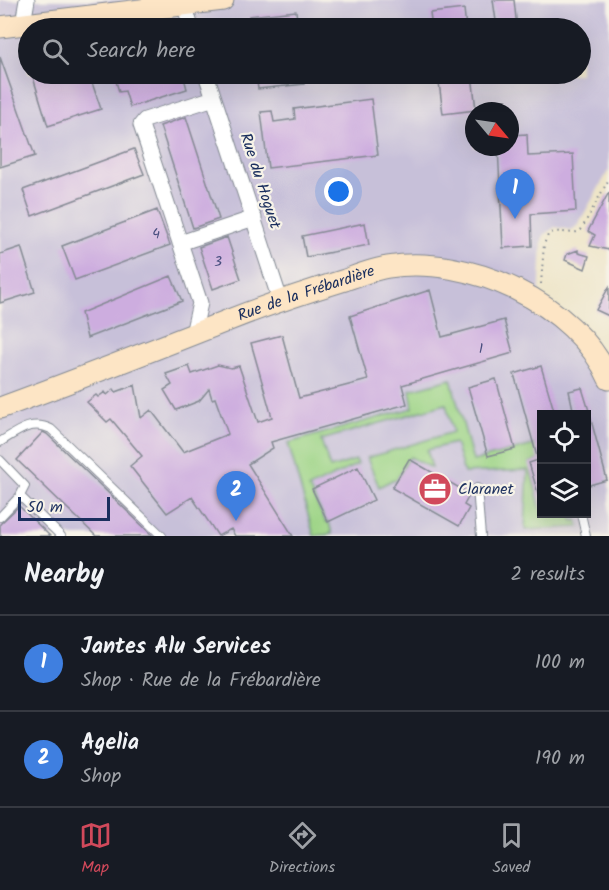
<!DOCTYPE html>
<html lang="en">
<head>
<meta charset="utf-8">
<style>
  :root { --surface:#171b24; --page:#242831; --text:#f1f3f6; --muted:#9ea1a6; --line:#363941; --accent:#d1495b }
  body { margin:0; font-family:Kalam,sans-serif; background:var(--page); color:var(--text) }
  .controls { position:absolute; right:18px; bottom:18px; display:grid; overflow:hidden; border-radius:0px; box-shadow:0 6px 24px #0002 }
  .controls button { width:54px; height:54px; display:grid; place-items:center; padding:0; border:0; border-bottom:2px solid var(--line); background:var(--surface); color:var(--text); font:30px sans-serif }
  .compass { position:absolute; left:465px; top:102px; width:54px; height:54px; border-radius:50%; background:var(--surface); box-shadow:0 6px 24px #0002; rotate:119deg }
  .scale { position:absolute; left:18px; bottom:15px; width:92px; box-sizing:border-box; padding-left:6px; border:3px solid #1b2f5e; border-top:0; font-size:16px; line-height:21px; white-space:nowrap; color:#1b2f5e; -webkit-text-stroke:4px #f7f3e8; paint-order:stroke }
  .you { position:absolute; left:339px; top:192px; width:21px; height:21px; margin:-15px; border:4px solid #fff; border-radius:50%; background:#1a73e8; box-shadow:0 0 0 9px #1a73e833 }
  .badge { display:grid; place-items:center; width:39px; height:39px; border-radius:50%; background:var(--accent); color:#fff; font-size:20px; font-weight:700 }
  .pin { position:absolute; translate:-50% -50px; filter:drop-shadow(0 2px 3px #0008) }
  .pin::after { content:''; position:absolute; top:32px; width:21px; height:18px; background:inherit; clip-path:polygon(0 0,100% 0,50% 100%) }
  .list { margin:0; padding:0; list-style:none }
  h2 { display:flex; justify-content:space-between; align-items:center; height:78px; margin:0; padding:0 24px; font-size:26px }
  h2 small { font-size:20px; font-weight:400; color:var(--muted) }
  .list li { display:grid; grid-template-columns:39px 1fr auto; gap:18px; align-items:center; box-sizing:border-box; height:96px; padding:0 24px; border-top:2px solid var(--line) }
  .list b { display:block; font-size:22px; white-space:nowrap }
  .list p { margin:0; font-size:20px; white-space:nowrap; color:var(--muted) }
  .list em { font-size:20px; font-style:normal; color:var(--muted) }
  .icon { flex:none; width:33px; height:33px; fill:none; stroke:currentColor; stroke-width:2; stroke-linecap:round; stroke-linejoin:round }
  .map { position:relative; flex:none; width:609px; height:536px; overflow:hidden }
  .search { position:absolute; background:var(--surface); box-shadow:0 6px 24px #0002; left:18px; right:18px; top:18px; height:66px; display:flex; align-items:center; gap:15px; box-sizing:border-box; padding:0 21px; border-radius:33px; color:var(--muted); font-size:22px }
  .sheet { height:270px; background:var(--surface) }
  nav { display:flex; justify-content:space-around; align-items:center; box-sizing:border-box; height:84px; border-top:2px solid var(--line); background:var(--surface); font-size:16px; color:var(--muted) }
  nav a { display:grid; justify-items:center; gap:3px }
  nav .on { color:var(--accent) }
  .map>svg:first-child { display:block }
  .industrial { fill:#c7c0d9; fill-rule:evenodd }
  .green { fill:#9dd486; stroke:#5c8272; stroke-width:1.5 }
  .building { fill:#cdaddf }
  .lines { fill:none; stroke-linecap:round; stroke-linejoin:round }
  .lane-casing { stroke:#848a93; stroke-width:10 }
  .street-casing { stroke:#848a93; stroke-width:17 }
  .secondary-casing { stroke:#848a93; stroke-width:23 }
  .path { stroke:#848a93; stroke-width:2; stroke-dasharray:1.5 4.5; stroke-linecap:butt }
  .lane { stroke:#fff; stroke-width:8 }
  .street { stroke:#fff; stroke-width:15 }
  .secondary { stroke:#fde5c5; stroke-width:21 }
  .labels { text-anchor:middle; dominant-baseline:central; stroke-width:4.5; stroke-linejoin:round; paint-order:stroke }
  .number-label { font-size:14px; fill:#484e7e }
  .street-label { font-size:16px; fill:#1b2f5e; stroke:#f7f3e8 }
  .poi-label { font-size:16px; fill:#1b2f5e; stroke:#f7f3e8; text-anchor:start }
</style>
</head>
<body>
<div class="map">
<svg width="609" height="536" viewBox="0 0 609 536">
  <rect width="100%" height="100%" fill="#f7f3e8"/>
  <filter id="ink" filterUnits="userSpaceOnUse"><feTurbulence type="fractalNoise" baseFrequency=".0167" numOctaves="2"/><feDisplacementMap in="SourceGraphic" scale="12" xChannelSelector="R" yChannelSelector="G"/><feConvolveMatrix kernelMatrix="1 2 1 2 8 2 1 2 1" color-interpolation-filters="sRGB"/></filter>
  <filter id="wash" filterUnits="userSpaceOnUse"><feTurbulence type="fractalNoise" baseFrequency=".008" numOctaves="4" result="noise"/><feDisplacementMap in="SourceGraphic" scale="24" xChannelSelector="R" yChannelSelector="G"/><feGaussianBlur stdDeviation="1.35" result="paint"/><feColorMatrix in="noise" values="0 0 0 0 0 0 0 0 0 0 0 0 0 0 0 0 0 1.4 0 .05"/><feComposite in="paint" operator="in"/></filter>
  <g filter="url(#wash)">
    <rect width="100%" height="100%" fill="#eee5c8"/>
    <path class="industrial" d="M0,0H609V170L577,226L571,230L555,227L544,235L542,240L539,302L599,359L609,352V536H0ZM28,28H580V74H28ZM474,111H510V147H474ZM542,415H586V514H542Z"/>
    <path class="green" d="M451,379L473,461L541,443V459L529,463L542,514H570L573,521L577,520L579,527L525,530L528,470L464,473L455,443L427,450L432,468L410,457L396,481L392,480L379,487L367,458L453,432L446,404L321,440L330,468L356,460L358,464L309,488L326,522H329L332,534L314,536L288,443L413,408L410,390Z"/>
    <g id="blocks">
      <path class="building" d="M493,0H514L517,28H497Z
        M464,9L466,28H432L430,13Z
        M296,11L298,28H251L249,16Z
        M0,57L35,156L0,167Z
        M32,74H89L101,109L48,126Z
        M114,74H183L187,89L130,107L125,91L119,92Z
        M256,74H303L304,84L258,89Z
        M438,74H472L476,110L443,114Z
        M371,99L378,155L268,168L261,112L272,111L274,122L295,119L294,109Z
        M186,117L219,219L193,228L160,126Z
        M527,134L528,156L573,154L576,211L531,214L532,246L503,248L498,147H510V135Z
        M134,149L144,174L32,216L23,190Z
        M609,192V250L590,246L595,235L588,231Z
        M157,210L170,245L75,280L62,246Z
        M365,223L369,245L306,257L302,236Z
        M227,237L241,279L213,289L199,247Z
        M21,247L35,292L0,303V254Z
        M578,250V253L589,256L585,269L565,260L567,254Z
        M171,276L182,301L87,338L81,313Z
        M609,287V316L596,310Z
        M430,290L442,337L504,320L513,353L402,385L407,404L271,442L273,448L248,464L293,536H235L231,529L218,536L192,497L167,513L130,466L142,456L111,419L107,422L87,402L96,395L98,397L105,392L107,395L114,389L116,392L135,385L141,418L151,410L183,452L228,434L215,398L212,399L209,389L199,401L176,410L164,390L172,385L166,374L189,366L192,374L218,365L231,368L239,366L258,422L272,417L251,343L282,335L299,398L368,380L350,316Z
        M541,366L555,414H542V496L539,497L529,463L538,460L514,374Z
        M496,379L515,449L488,456L468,387Z
        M582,388L590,414H574L569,391Z
        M590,416L607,480L586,486V417Z
        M43,432L47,434L153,536H96L17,460Z
        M409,459L470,494L464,505L469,508L459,526L392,488Z
        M358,467L374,500L328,522L312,489Z
        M19,506L50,536H0V524Z"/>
    </g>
  </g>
  <g filter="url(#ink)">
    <use href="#blocks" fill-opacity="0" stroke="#848a93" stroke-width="1.5"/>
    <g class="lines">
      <defs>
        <path id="lane" d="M0,442C17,432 31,419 51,429L162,536
          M0,460L25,486L20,496L0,517
          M477,488L481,536
          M20,496L61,536
          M581,514L586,536"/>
        <path id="street" d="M185,6L191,28
          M23,23L27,0
          M206,74L280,300
          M180,243L254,218
          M193,334L200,303L141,125L145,120L214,98"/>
        <g id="secondary">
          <path d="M0,27L223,0"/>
          <path id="s1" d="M0,408C77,380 153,350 229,320C267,305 306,292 345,280C359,275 374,269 388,267C468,254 576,303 609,379"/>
        </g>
      </defs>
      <use href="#lane" class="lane-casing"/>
      <use href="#street" class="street-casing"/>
      <use href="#secondary" class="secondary-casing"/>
      <path class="path" d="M541,284L544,244L548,235C558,227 570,237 581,230L609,179"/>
      <use href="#lane" class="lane"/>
      <use href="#street" class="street"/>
      <use href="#secondary" class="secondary"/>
    </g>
  </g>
  <defs>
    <symbol id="office-disc" viewBox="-11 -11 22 22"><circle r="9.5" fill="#d1495b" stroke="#f7f3e8"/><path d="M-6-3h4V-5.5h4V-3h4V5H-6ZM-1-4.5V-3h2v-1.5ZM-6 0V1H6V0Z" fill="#fff"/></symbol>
  </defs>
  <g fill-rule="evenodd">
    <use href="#office-disc" x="416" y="470" width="38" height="38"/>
  </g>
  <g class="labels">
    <g class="number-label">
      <text x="156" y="234">4</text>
      <text x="218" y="262">3</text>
      <text x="481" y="349">1</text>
    </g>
    <g class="street-label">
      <text transform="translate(260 181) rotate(72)">Rue du Hoguet</text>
      <text stroke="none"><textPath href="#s1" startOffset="327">Rue de la Frébardière</textPath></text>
    </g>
    <g class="poi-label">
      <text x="458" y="489">Claranet</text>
    </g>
  </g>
</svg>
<div class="controls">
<button><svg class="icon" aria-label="locate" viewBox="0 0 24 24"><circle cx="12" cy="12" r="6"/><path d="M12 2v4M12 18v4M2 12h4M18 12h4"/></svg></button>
<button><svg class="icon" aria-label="layers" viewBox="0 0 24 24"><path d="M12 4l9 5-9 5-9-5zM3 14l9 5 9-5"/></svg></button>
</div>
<svg class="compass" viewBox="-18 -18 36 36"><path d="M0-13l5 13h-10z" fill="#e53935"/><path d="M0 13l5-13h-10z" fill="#9ea1a6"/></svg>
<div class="scale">50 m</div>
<div class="you"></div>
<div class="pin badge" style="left:515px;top:219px;background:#3f7fe0">1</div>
<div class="pin badge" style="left:236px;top:521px;background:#3f7fe0">2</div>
<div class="search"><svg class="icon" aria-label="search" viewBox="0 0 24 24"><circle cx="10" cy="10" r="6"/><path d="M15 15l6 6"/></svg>Search here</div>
</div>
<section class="sheet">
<h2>Nearby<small>2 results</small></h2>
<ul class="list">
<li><span class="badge" style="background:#3f7fe0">1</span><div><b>Jantes Alu Services</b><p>Shop · Rue de la Frébardière</p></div><em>100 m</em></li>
<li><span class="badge" style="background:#3f7fe0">2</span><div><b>Agelia</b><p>Shop</p></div><em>190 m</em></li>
</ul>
</section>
<nav>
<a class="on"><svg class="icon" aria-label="map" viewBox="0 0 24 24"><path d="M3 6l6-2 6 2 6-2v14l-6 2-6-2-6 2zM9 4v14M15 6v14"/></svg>Map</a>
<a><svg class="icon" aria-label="directions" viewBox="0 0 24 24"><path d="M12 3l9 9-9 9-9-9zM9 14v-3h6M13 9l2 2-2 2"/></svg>Directions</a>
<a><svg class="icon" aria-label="saved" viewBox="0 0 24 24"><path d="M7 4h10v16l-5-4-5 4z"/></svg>Saved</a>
</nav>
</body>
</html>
